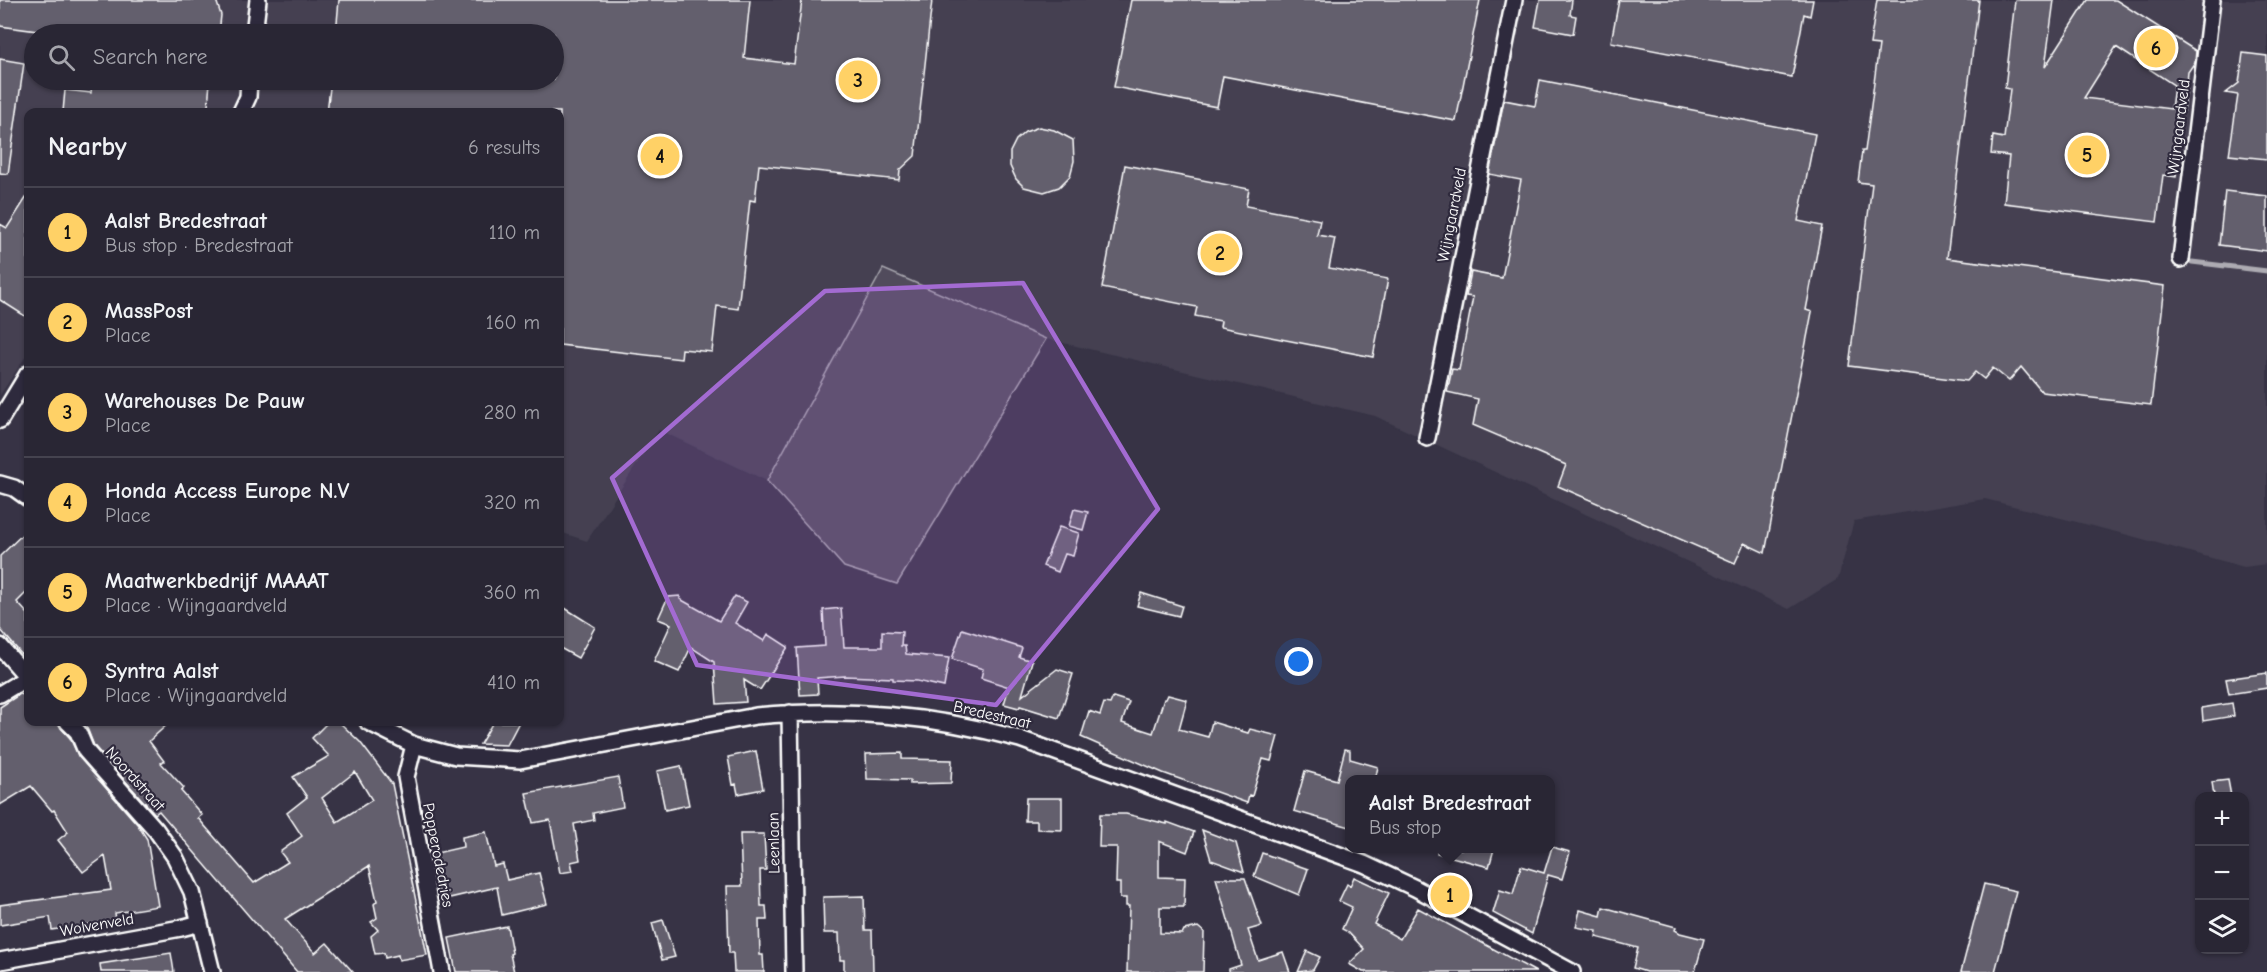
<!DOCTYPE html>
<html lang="en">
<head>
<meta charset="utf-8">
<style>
  :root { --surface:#292634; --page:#353240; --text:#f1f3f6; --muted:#a5a5ac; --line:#45434f; --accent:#ffd166 }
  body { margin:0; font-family:"Comic Neue",sans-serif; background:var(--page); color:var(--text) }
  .controls { position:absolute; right:18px; bottom:18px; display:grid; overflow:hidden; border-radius:12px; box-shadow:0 2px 4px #0004 }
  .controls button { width:54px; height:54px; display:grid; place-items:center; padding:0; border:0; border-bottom:2px solid var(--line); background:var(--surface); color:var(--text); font:30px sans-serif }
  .you { position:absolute; left:1299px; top:662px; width:21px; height:21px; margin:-15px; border:4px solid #fff; border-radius:50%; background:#1a73e8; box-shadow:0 0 0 9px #1a73e833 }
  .badge { display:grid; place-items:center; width:39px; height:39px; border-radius:50%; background:var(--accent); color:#111; font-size:20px; font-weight:700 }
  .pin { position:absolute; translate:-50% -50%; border:3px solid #fff; box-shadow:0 2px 6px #0006 }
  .popup { position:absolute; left:1345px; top:775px; width:210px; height:78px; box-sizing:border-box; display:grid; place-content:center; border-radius:12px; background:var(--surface); filter:drop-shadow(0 2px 4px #0005); font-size:20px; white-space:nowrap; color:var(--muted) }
  .popup b { font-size:22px; color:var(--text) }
  .popup::after { content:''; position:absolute; left:50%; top:100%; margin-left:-12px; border:12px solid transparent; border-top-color:var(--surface) }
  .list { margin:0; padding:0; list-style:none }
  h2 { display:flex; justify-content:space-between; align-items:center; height:78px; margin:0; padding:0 24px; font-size:26px }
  h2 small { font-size:20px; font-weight:400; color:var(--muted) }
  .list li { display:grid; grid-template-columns:39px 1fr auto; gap:18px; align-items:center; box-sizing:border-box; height:90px; padding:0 24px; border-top:2px solid var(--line) }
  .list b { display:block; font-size:22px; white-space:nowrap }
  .list p { margin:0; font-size:20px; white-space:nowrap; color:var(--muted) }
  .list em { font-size:20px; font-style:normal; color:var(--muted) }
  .icon { flex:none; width:33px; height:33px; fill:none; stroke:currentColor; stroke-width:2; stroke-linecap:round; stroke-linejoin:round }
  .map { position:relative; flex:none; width:2267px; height:972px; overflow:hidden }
  .search { position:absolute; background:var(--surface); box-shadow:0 2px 4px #0004; left:24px; top:24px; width:540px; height:66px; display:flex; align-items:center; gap:15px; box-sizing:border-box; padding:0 21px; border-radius:33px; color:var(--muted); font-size:22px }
  .panel { position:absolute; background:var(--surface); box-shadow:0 2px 4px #0004; left:24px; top:108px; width:540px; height:618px; border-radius:12px }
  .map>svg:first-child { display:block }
  .built { fill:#444051; fill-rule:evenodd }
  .green { fill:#514c5c; stroke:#a8a6ae; stroke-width:1.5 }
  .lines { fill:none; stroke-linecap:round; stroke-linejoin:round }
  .stream { stroke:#adabb2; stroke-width:5 }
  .building { fill:#635f6d; stroke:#fff; stroke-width:1.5; fill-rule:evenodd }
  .street-casing { stroke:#fff; stroke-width:20 }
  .street { stroke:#2f2a3d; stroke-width:15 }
  .marked { fill:#a36bd2; fill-opacity:0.2; stroke:#a36bd2; stroke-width:4.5; stroke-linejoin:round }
  .labels { text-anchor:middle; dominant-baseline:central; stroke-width:4.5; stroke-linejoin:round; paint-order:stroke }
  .street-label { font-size:16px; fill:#fff; stroke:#2f2a3d }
</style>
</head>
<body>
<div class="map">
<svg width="2267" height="972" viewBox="0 0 2267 972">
  <rect width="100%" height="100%" fill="#373345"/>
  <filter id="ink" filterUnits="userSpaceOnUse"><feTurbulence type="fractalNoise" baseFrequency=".0167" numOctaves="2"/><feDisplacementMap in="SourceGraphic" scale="12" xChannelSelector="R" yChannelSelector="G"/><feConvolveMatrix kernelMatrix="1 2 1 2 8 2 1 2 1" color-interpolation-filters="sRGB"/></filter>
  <g filter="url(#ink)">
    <path class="built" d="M0,0H2267V564L2244,567L2128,535L1985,499L1854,521L1838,579L1789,609L1375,416L1046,339L883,270L767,481L659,430L587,541L560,532V112H28V353L0,395ZM34,34H554V80H34Z"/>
    <path class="green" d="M883,269L1046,339L897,584L844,567L767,481Z"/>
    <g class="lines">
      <path class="stream" d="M2192,262L2267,271"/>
    </g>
    <path class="building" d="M0,0H216L221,15L219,34H60L0,26Z
      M339,0H750L744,58L794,64L802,0H932L915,156L900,170L899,180L759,165L755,201L750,200L738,309L717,306L712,352L682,349L681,359L560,345V112H327L331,80H554V34H336Z
      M1131,0H1480L1456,121L1223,76L1217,107L1114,87Z
      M1540,0H1572L1570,15L1576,16L1573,34L1535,27Z
      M1619,0H1813L1810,16L1804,14L1792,77L1611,42Z
      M1877,0H1979L1947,258L2165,286L2151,405L2042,392L2021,367L2009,381L1993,368L1984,379L1975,372L1967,381L1849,366L1872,184L1858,182L1862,151H1865L1879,45L1870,44Z
      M2015,0H2054L2045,67L2088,0H2116L2196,51L2195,62L2188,72L2184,111L2179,110L2173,158L2178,159L2176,177L2163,175L2157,222L2004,203L2009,156L1991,154L1993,136L2004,138L2010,89L2005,88ZM2116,47L2174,85L2171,109L2084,98Z
      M2243,53L2267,56V159L2229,155L2238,95L2226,93L2239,83Z
      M0,59L24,63L8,174L0,173Z
      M92,80H185L210,82L208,106L203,112H63L65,90L91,93Z
      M1540,80L1815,134L1798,221L1822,226L1806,310L1812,312L1765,553L1744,543L1735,563L1558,486L1566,465L1473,425L1478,399L1447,392L1452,369L1459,370L1473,297L1466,296L1471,272L1502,278L1521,180L1489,174L1504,100L1535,106Z
      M1039,127L1054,130L1073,140L1074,161L1070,176L1059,187L1044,192L1024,187L1016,179L1010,166V152L1016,140L1025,132Z
      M1125,165L1249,189L1246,206L1320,220L1317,235L1335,238L1329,268L1388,279L1373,357L1220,327L1221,321L1195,316L1197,307L1102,288Z
      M2225,191L2267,196V251L2219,245Z
      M28,195V318L0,300V224L7,228Z
      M1074,509L1088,512L1083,530L1069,526Z
      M1059,527L1079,533L1073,556L1065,554L1058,572L1043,566Z
      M28,529V591L17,602L28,614V662L0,629V556Z
      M1141,593L1182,606L1179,616L1137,606Z
      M680,596V599L719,621L735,596L747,602L735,623L764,641L768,634L788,647L760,690L744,680L746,702L717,704L714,662L691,647L679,672L654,661L671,624L658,619L668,597Z
      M560,605L595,627L578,658L560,648Z
      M841,608L844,647H882V631L902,632L901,646H905L906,654L949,658L944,687L917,681L893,680V678L845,676L817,678L818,694L800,695L797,648L825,646L823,610Z
      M962,629L1022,648L1019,657L1032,661L1022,696L1057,669L1073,674L1059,718L1020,706L1019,708L1004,704L1009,687L981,678L983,669L952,659Z
      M2267,673V688L2229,694L2226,679Z
      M20,694L28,696V722H58L61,728L70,738L79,757L138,825L147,839L158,906L115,913L116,920L52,930L50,917L0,925V905L111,890L105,856L83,872L58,840L68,832L54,810L52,811L31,786L0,805V707Z
      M1168,695L1187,700L1179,729L1208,737L1212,722L1248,733L1250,729L1278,736L1271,761L1263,759L1252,796L1249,795L1247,803L1163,773L1081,737L1089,711L1100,715L1104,703L1110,704L1113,697L1129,702L1122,723L1153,733L1164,699H1166Z
      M2232,703L2234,716L2203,721L2202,708Z
      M81,722H170L149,741L164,761L161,763L184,788L181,791L202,815L198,818L254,883L288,862L280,852L302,836L287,813L307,797L293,777L329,756L312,738L328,722H339L360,742L392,784L427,955L399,960L398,955L385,958L384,953L375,954L371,936L378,930L371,922L377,918L374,904L377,901L369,866L285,919L315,953L327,943L353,972H297L159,811L155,814L94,746L87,728ZM355,772L372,800L337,822L322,798Z
      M493,722H519L507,745L480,744Z
      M1345,749L1350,750V759L1378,767L1375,780H1350V827L1294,811L1305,771L1337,780Z
      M756,751L763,789L738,794L736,784L733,785L728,757Z
      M902,753V759L952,760L951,783L910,784V780L867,779L866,754Z
      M681,766L689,805L665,810L657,771Z
      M618,777L623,807L593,813L594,820L574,824L580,860L571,862L573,871L560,873L550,820L533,823L526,793Z
      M2228,780L2231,796H2214L2212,782Z
      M1026,798H1062V830L1037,829V821H1025Z
      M1100,814H1126L1167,824V822L1194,832L1187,852L1159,841V877L1185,878L1184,907H1160V933L1182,934L1184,930L1198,927L1204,932L1203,972H1127L1129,906H1126V898H1120V883H1116L1117,847H1099Z
      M1202,830L1236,843L1244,872L1211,860Z
      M486,832L494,866L503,864L507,880L539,873L547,904L502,915L497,887L441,900L432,854L463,847L462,837Z
      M740,834H764L766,870H760L761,906H766L767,920H759L760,955H763L764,972H734L733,953H729L727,886H742Z
      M1552,847L1570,852L1562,879L1548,875L1532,934L1493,913L1500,890L1513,894L1521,866L1544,873Z
      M1438,849H1494L1489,867L1437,853Z
      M1262,853L1308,869L1299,895L1254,876Z
      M1354,877L1389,893L1374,924L1400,939L1418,908L1536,972H1363L1349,964L1364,949L1348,932L1342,929L1352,907L1339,901L1347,884L1350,886Z
      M1216,878H1245L1262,926L1248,930L1258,960L1283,952L1290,972H1229V969L1241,965Z
      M1984,884L2016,891L1995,972H1961Z
      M864,896L865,930H872L873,972H844V960H840L839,933H824L823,897Z
      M1603,907L1676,927L1675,930L1680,933L1704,939L1695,972H1646L1633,968L1638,948L1596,937L1597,931L1576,927L1580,910L1601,916Z
      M663,920L675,957L662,960L652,923Z
      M507,926L512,953L510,954L514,972H456L449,938Z
      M1307,951L1320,957L1313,970L1298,972Z
      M171,953L174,972H101L100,964Z"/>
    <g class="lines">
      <defs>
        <path id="street" d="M254,34L258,0
          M241,112L248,97L249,80
          M2181,259L2212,0
          M0,420L28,374
          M1427,438L1514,0
          M0,484L14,488L28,498
          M0,646L28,678
          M0,694L28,677
          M790,713L794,972
          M68,722L78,732L86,751L156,830L175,857L192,892L212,972
          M368,722L414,745L456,756L520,760L756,716C849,708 930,715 1020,739L1364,864L1415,888L1572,972
          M414,745L406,777L442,972
          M0,961L181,928L200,923"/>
      </defs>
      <use href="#street" class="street-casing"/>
      <use href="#street" class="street"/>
    </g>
  </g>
  <path class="marked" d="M1023,283L1158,509L996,705L697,665L612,478L825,291Z"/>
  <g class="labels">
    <g class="street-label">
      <text transform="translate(2179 127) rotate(-83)">Wijngaardveld</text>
      <text transform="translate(1452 215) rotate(-79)">Wijngaardveld</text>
      <text transform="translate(992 715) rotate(13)">Bredestraat</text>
      <text transform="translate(135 779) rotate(48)">Noordstraat</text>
      <text transform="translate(774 843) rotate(-91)">Leenlaan</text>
      <text transform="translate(438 855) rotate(79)">Popperodedries</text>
      <text transform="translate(97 925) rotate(-10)">Wolvenveld</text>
    </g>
  </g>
</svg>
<div class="controls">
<button>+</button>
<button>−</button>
<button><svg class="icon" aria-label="layers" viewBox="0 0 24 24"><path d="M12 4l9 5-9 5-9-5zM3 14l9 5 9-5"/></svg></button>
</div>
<div class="you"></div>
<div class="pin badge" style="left:1450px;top:895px">1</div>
<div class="popup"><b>Aalst Bredestraat</b>Bus stop</div>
<div class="pin badge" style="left:1220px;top:253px">2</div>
<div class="pin badge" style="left:858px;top:80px">3</div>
<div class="pin badge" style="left:660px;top:156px">4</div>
<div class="pin badge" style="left:2087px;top:155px">5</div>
<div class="pin badge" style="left:2156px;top:48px">6</div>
<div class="search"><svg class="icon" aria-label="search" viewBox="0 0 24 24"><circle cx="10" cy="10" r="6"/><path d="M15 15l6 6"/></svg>Search here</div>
<section class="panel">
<h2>Nearby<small>6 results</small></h2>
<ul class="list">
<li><span class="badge">1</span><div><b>Aalst Bredestraat</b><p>Bus stop · Bredestraat</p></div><em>110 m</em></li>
<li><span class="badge">2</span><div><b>MassPost</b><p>Place</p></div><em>160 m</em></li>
<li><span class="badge">3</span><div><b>Warehouses De Pauw</b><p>Place</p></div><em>280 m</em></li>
<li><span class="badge">4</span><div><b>Honda Access Europe N.V</b><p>Place</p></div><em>320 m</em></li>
<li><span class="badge">5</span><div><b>Maatwerkbedrijf MAAAT</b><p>Place · Wijngaardveld</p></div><em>360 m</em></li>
<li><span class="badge">6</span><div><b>Syntra Aalst</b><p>Place · Wijngaardveld</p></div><em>410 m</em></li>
</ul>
</section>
</div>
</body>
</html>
